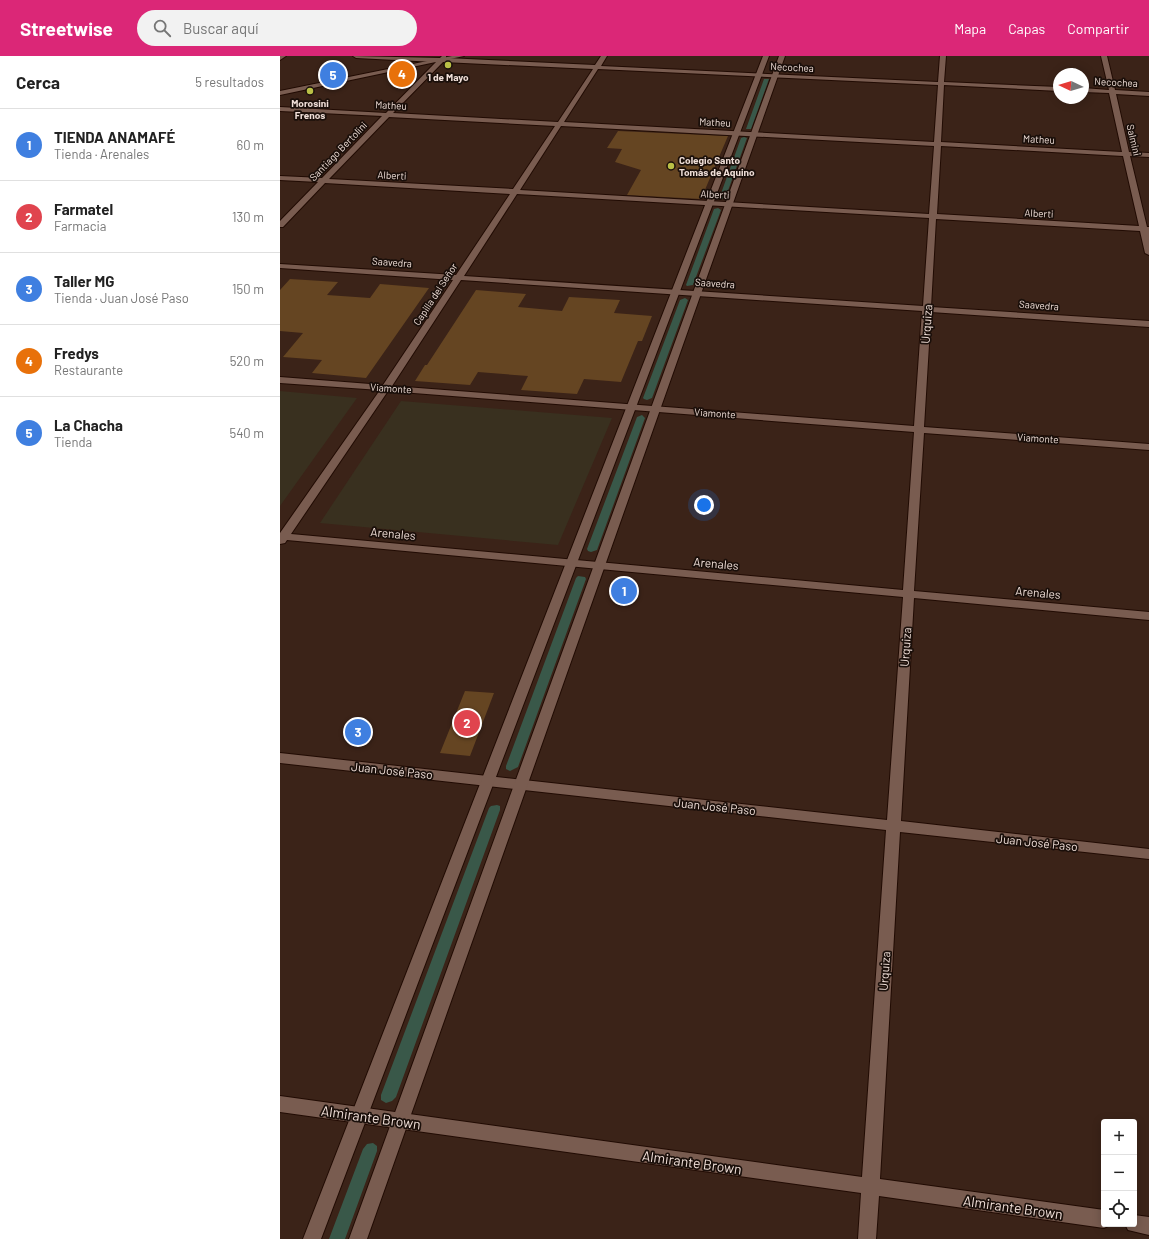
<!DOCTYPE html>
<html lang="es">
<head>
<meta charset="utf-8">
<style>
  :root { --surface:#fff; --page:#f2f2f2; --text:#222; --muted:#767676; --line:#e0e0e0; --accent:#db2777 }
  body { margin:0; font-family:Barlow,sans-serif; background:var(--page); color:var(--text) }
  .controls { position:absolute; right:12px; bottom:12px; display:grid; overflow:hidden; border-radius:4px; box-shadow:0 2px 10px #0003 }
  .controls button { width:36px; height:36px; display:grid; place-items:center; padding:0; border:0; border-bottom:1px solid var(--line); background:var(--surface); color:var(--text); font:20px sans-serif }
  .compass { position:absolute; left:773px; top:12px; width:36px; height:36px; border-radius:50%; background:var(--surface); box-shadow:0 2px 10px #0003; rotate:274deg }
  .you { position:absolute; left:424px; top:449px; width:14px; height:14px; margin:-10px; border:3px solid #fff; border-radius:50%; background:#1a73e8; box-shadow:0 0 0 6px #1a73e833 }
  .badge { display:grid; place-items:center; width:26px; height:26px; border-radius:50%; background:var(--accent); color:#fff; font-size:13px; font-weight:700 }
  .pin { position:absolute; translate:-50% -50%; border:2px solid #fff; box-shadow:0 1px 4px #0006 }
  .list { margin:0; padding:0; list-style:none }
  h2 { display:flex; justify-content:space-between; align-items:center; height:52px; margin:0; padding:0 16px; font-size:17px }
  h2 small { font-size:13px; font-weight:400; color:var(--muted) }
  .list li { display:grid; grid-template-columns:26px 1fr auto; gap:12px; align-items:center; box-sizing:border-box; height:72px; padding:0 16px; border-top:1px solid var(--line) }
  .list b { display:block; font-size:15px; white-space:nowrap }
  .list p { margin:0; font-size:13px; white-space:nowrap; color:var(--muted) }
  .list em { font-size:13px; font-style:normal; color:var(--muted) }
  .icon { flex:none; width:22px; height:22px; fill:none; stroke:currentColor; stroke-width:2; stroke-linecap:round; stroke-linejoin:round }
  .map { position:relative; flex:none; width:869px; height:1183px; overflow:hidden }
  header { display:flex; align-items:center; gap:24px; box-sizing:border-box; height:56px; padding:0 20px; background:var(--accent); color:#fff }
  header strong { font-size:19px }
  nav { display:flex; gap:22px; margin-inline-start:auto; font-size:14px }
  .search { width:280px; height:36px; background:var(--page); display:flex; align-items:center; gap:10px; box-sizing:border-box; padding:0 14px; border-radius:22px; color:var(--muted); font-size:15px }
  main { display:flex }
  aside { flex:1; background:var(--surface) }
  .map>svg:first-child { display:block }
  .education { fill:#39301f }
  .green { fill:#395849 }
  .building { fill:#654522 }
  .lines { fill:none; stroke-linecap:round; stroke-linejoin:round }
  .street-casing { stroke:#210b03; stroke-width:2 }
  .secondary-casing { stroke:#210b03; stroke-width:2 }
  .street { fill:#795c50; fill-rule:evenodd }
  .secondary { fill:#795c50; fill-rule:evenodd }
  .poi-dot { fill:#bac046; stroke:#1a0f0a; stroke-width:1.5 }
  .labels { text-anchor:middle; dominant-baseline:central; stroke-width:3.5; stroke-linejoin:round; paint-order:stroke }
  .far-street-label { font-size:10px; fill:#f0dfd8; stroke:#1a0f0a }
  .far-poi-label { font-size:10px; font-weight:bold; fill:#f0dfd8; stroke:#1a0f0a }
  .street-label { font-size:12px; fill:#f0dfd8; stroke:#1a0f0a }
  .near-street-label { font-size:14px; fill:#f0dfd8; stroke:#1a0f0a }
</style>
</head>
<body>
<header>
<strong>Streetwise</strong>
<div class="search"><svg class="icon" aria-label="search" viewBox="0 0 24 24"><circle cx="10" cy="10" r="6"/><path d="M15 15l6 6"/></svg>Buscar aquí</div>
<nav><a>Mapa</a><a>Capas</a><a>Compartir</a></nav>
</header>
<main>
<aside>
<h2>Cerca<small>5 resultados</small></h2>
<ul class="list">
<li><span class="badge" style="background:#3f7fe0">1</span><div><b>TIENDA ANAMAFÉ</b><p>Tienda · Arenales</p></div><em>60 m</em></li>
<li><span class="badge" style="background:#e0444e">2</span><div><b>Farmatel</b><p>Farmacia</p></div><em>130 m</em></li>
<li><span class="badge" style="background:#3f7fe0">3</span><div><b>Taller MG</b><p>Tienda · Juan José Paso</p></div><em>150 m</em></li>
<li><span class="badge" style="background:#e8710a">4</span><div><b>Fredys</b><p>Restaurante</p></div><em>520 m</em></li>
<li><span class="badge" style="background:#3f7fe0">5</span><div><b>La Chacha</b><p>Tienda</p></div><em>540 m</em></li>
</ul>
</aside>
<div class="map">
<svg width="869" height="1183" viewBox="0 0 869 1183">
  <rect width="100%" height="100%" fill="#3b2318"/>
  <path class="education" d="M0,335L77,342L0,450Z
    M121,345L332,362L278,489L40,467Z"/>
  <path class="green" d="M484,23H489L471,73H466Z
    M464,81L467,82L445,143H439L461,82Z
    M438,152L441,154L413,229L407,230L406,229L434,153Z
    M405,242L408,244L372,342L367,344L364,343L363,342L400,244Z
    M362,359L365,362L317,494L311,496L308,495L307,493L357,361Z
    M298,520L305,521L306,523L238,711L230,715L226,713V710L296,522Z
    M217,749L220,750V754L116,1041L112,1045L106,1047L101,1044V1039L209,752L211,750Z
    M93,1087L97,1090V1095L65,1183H49L83,1093L87,1088Z"/>
  <path class="building" d="M338,75L448,80L421,143L347,139L361,114L335,106L342,93L327,92Z
    M10,223L58,226L47,239L90,242L100,228L149,232L86,322L32,317L42,304L3,301L23,277L0,275V234Z
    M196,234L246,238L238,251L282,255L289,241L340,244L334,257L372,260L362,285H358L341,326L304,323L297,338L241,334L248,320L198,316L190,329L135,325L145,309H147Z
    M185,635L214,637L190,700L160,697Z"/>
  <g class="lines">
    <defs>
      <path id="street" d="M0,0H6L0,4Z
        M73,0L160,2L162,0H166V2L315,9L321,0H327L321,10L658,26L660,0H666L664,26L779,31V35L664,29L661,86L842,96L829,37L803,36V32L829,34L821,0H827L835,34L869,36V40L836,38L849,96L869,97V101L850,100L867,171H869V199L865,197L860,175L656,163L651,251L869,265V271L651,256L644,371L869,388V394L644,377L634,535L869,556V564L634,542L621,765L869,793V803L620,776L600,1123L824,1154V1168H831L830,1169L824,1172L599,1140L596,1183H578L581,1137L0,1056V1040L582,1121L606,774L0,707V697L607,764L623,541L7,484L5,487L0,488V477L100,334L0,327V321L103,329L173,224L0,212V208L176,219L230,138L45,127L3,171H0V165L38,126L0,124V120L42,122L102,60L0,55V51L106,57L156,6L76,2ZM163,6L313,13L278,66L113,57ZM318,13L658,29L654,86L284,66ZM109,61L275,70L233,133L49,123ZM281,70L654,90L649,158L240,134ZM661,90L843,100L859,170L657,158ZM237,138L649,162L643,250L184,220ZM181,224L642,255L634,370L112,330ZM108,335L634,376L623,534L11,478Z
        M854,1159L869,1161V1179L848,1174L845,1168H854Z"/>
      <path id="secondary" d="M172,0H184L0,39V35Z
        M483,0H489L41,1183H23Z
        M499,0H505L87,1183H69Z"/>
    </defs>
    <use href="#street" class="street-casing"/>
    <use href="#secondary" class="secondary-casing"/>
    <use href="#street" class="street"/>
    <use href="#secondary" class="secondary"/>
  </g>
  <g class="poi-dot">
    <circle cx="168" cy="9" r="4"/>
    <circle cx="30" cy="35" r="4"/>
    <circle cx="391" cy="110" r="4"/>
  </g>
  <g class="labels">
    <g class="far-street-label">
      <text transform="translate(512 11) rotate(3)">Necochea</text>
      <text transform="translate(836 26) rotate(3)">Necochea</text>
      <text transform="translate(111 49) rotate(3)">Matheu</text>
      <text transform="translate(435 66) rotate(3)">Matheu</text>
      <text transform="translate(759 83) rotate(3)">Matheu</text>
      <text transform="translate(854 84) rotate(77)">Salmini</text>
      <text transform="translate(58 95) rotate(-46)">Santiago Bertolini</text>
      <text transform="translate(112 119) rotate(3)">Alberti</text>
      <text transform="translate(435 138) rotate(3)">Alberti</text>
      <text transform="translate(759 157) rotate(3)">Alberti</text>
      <text transform="translate(112 206) rotate(4)">Saavedra</text>
      <text transform="translate(435 227) rotate(4)">Saavedra</text>
      <text transform="translate(155 238) rotate(-57)">Capilla del Señor</text>
      <text transform="translate(759 249) rotate(4)">Saavedra</text>
      <text transform="translate(111 332) rotate(4)">Viamonte</text>
      <text transform="translate(435 357) rotate(4)">Viamonte</text>
      <text transform="translate(758 382) rotate(4)">Viamonte</text>
    </g>
    <g class="far-poi-label">
      <text x="168" y="21">1 de Mayo</text>
      <text x="30" y="47">Morosini<tspan x="30" dy="12">Frenos</tspan></text>
      <text x="399" y="104" text-anchor="start">Colegio Santo<tspan x="399" dy="12">Tomás de Aquino</tspan></text>
    </g>
    <g class="street-label">
      <text transform="translate(646 268) rotate(-86)">Urquiza</text>
      <text transform="translate(113 477) rotate(5)">Arenales</text>
      <text transform="translate(436 507) rotate(5)">Arenales</text>
      <text transform="translate(758 536) rotate(5)">Arenales</text>
      <text transform="translate(625 591) rotate(-86)">Urquiza</text>
      <text transform="translate(112 714) rotate(6)">Juan José Paso</text>
      <text transform="translate(435 750) rotate(6)">Juan José Paso</text>
      <text transform="translate(757 786) rotate(6)">Juan José Paso</text>
      <text transform="translate(604 915) rotate(-86)">Urquiza</text>
    </g>
    <g class="near-street-label">
      <text transform="translate(91 1061) rotate(8)">Almirante Brown</text>
      <text transform="translate(412 1106) rotate(8)">Almirante Brown</text>
      <text transform="translate(733 1151) rotate(8)">Almirante Brown</text>
    </g>
  </g>
</svg>
<div class="controls">
<button>+</button>
<button>−</button>
<button><svg class="icon" aria-label="locate" viewBox="0 0 24 24"><circle cx="12" cy="12" r="6"/><path d="M12 2v4M12 18v4M2 12h4M18 12h4"/></svg></button>
</div>
<svg class="compass" viewBox="-18 -18 36 36"><path d="M0-13l5 13h-10z" fill="#e53935"/><path d="M0 13l5-13h-10z" fill="#767676"/></svg>
<div class="you"></div>
<div class="pin badge" style="left:344px;top:535px;background:#3f7fe0">1</div>
<div class="pin badge" style="left:187px;top:667px;background:#e0444e">2</div>
<div class="pin badge" style="left:78px;top:676px;background:#3f7fe0">3</div>
<div class="pin badge" style="left:122px;top:18px;background:#e8710a">4</div>
<div class="pin badge" style="left:53px;top:19px;background:#3f7fe0">5</div>
</div>
</main>
</body>
</html>
